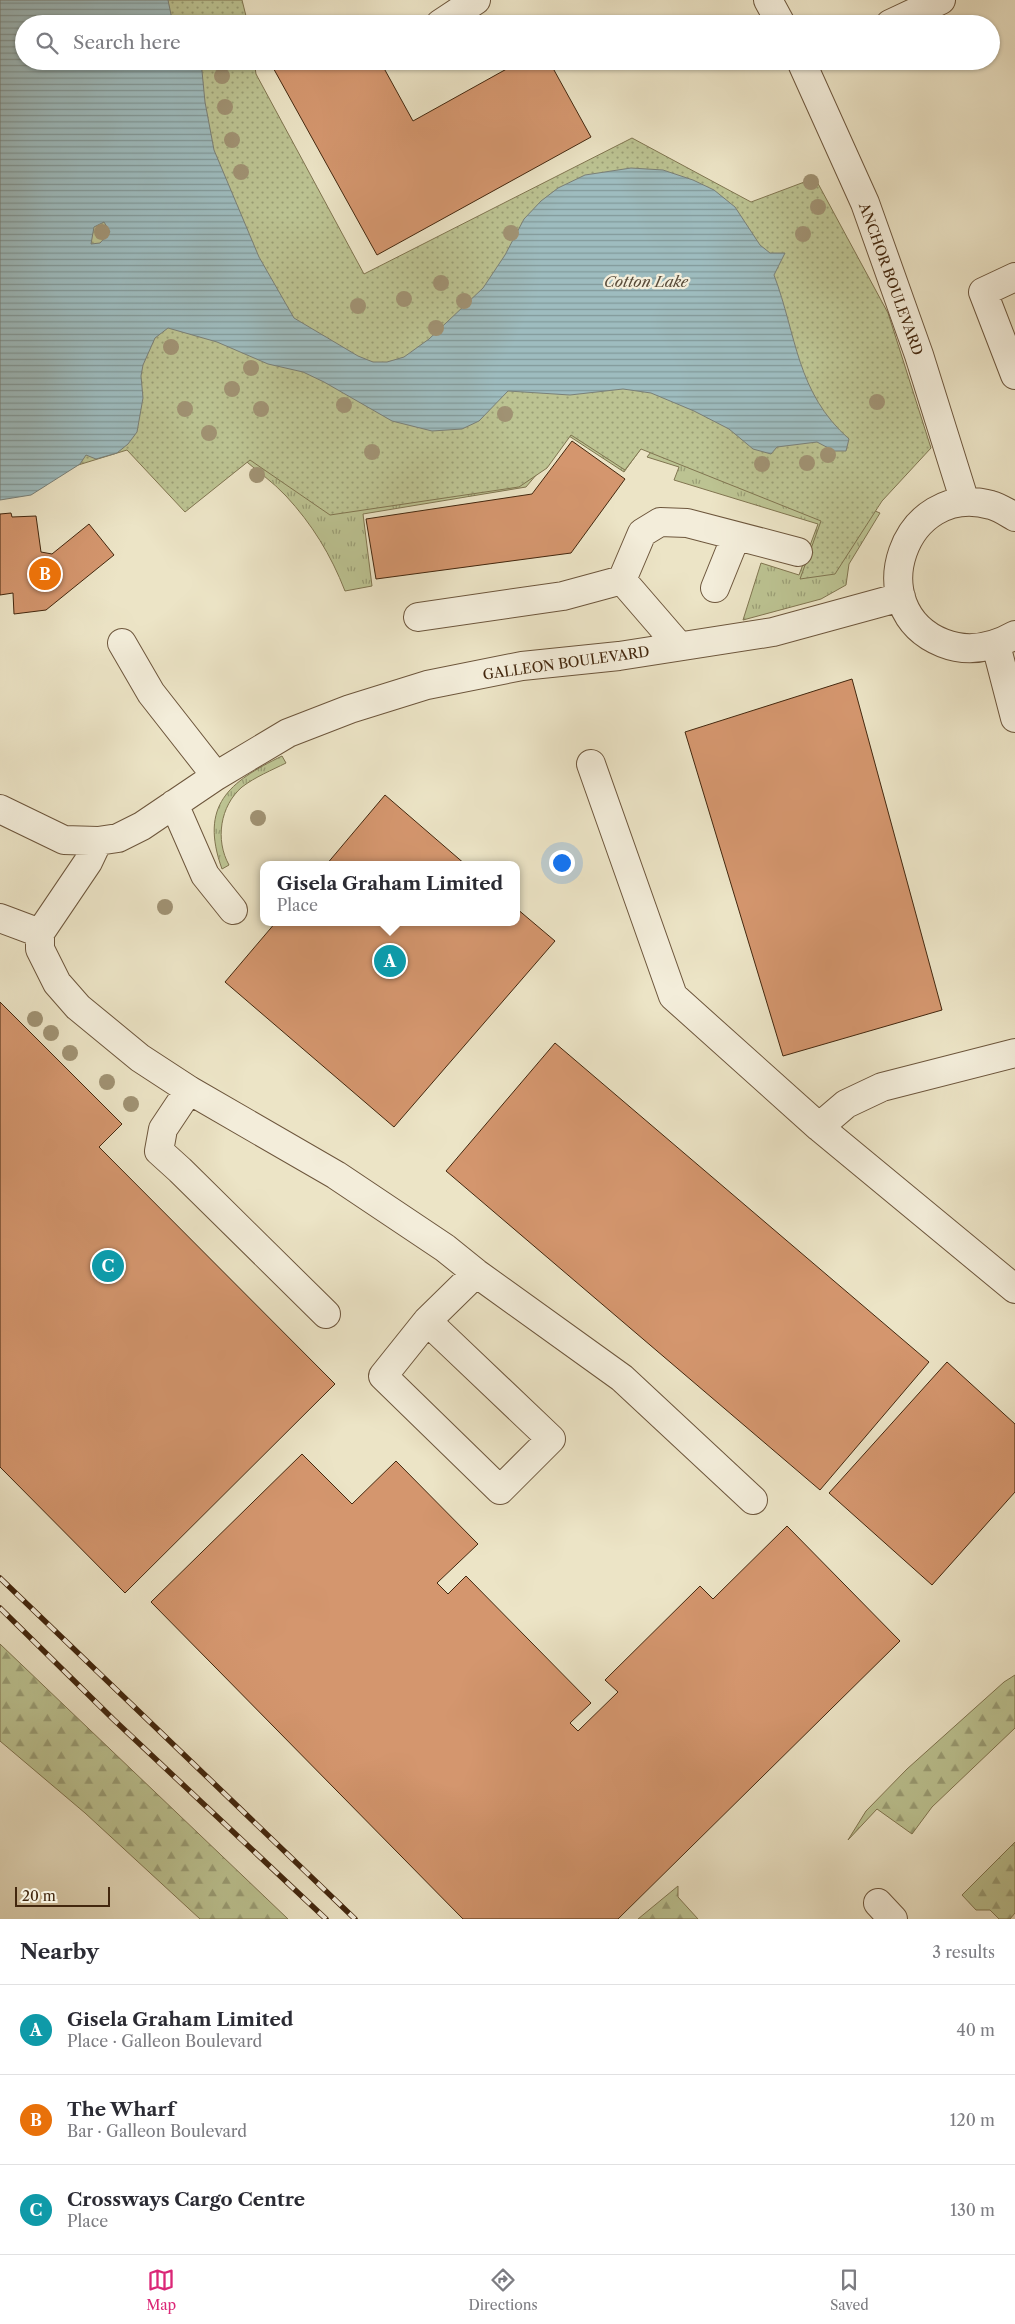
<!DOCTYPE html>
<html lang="en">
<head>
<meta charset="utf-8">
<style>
  :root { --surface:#fff; --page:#f7f7f7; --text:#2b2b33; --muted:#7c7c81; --line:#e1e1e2; --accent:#db2777 }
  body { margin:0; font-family:"Libre Caslon Text",serif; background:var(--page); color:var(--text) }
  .scale { position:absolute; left:15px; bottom:12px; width:95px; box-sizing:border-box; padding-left:5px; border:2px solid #43270e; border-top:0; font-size:14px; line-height:18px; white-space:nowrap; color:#43270e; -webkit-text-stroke:4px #f3edda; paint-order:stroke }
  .you { position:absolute; left:561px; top:862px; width:18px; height:18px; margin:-12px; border:4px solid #fff; border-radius:50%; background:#1a73e8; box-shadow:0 0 0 8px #1a73e833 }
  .badge { display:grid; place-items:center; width:32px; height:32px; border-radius:50%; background:var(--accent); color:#fff; font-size:16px; font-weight:700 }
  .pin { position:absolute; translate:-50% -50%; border:2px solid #fff; box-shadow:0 1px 5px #0006 }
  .popup { position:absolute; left:260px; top:861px; width:260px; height:65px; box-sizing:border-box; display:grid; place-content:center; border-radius:10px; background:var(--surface); filter:drop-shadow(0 1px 4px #0005); font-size:16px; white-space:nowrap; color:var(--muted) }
  .popup b { font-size:19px; color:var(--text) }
  .popup::after { content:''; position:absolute; left:50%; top:100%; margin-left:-10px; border:10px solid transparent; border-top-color:var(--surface) }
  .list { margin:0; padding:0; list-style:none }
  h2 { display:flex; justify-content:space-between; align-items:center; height:65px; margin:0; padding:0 20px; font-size:21px }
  h2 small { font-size:16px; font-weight:400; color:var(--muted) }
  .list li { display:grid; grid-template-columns:32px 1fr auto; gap:15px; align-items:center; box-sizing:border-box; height:90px; padding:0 20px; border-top:1px solid var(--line) }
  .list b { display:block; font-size:19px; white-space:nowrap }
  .list p { margin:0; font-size:16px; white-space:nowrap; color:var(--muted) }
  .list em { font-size:16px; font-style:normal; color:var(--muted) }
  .icon { flex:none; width:28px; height:28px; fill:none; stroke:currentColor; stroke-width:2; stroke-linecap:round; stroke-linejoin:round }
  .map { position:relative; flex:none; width:1015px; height:1919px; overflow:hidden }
  .search { position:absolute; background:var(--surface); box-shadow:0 1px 4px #0004; left:15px; right:15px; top:15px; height:55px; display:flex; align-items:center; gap:12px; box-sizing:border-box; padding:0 18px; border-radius:28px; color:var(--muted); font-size:19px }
  .sheet { height:335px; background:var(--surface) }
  nav { display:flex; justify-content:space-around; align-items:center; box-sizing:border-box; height:70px; border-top:1px solid var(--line); background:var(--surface); font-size:14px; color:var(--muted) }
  nav a { display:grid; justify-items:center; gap:2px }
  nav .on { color:var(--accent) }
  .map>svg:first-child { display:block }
  .grass { fill:url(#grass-tufts); stroke:#807550 }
  .forest { fill:url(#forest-firs); stroke:#807550 }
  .park { fill:url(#park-dots); stroke:#807550 }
  .water { fill:url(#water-rules); stroke:#7a8078; fill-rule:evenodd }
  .building { fill:#d4966e; stroke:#43270e }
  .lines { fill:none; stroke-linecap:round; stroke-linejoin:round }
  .minor-casing { stroke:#6d563c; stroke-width:30 }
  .minor { stroke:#f3edda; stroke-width:28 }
  .rail-casing { stroke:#43270e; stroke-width:5.5 }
  .rail { stroke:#f3edda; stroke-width:4; stroke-dasharray:11; stroke-linecap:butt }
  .tree { fill:#a09273 }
  .labels { text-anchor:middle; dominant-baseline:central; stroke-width:4.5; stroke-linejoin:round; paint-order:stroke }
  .street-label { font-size:14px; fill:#43270e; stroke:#f3edda }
  .water-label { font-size:15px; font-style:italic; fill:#5a4c3a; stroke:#f3edda }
</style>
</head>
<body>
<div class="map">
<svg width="1015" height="1919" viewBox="0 0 1015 1919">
  <defs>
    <pattern id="grass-tufts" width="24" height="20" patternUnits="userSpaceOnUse" patternTransform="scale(1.25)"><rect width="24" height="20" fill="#bcc392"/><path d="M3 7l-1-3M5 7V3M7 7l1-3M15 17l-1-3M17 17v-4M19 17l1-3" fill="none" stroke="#9a9e76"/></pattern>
    <pattern id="forest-firs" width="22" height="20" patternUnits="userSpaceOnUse" patternTransform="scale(1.25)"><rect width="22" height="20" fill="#bcc392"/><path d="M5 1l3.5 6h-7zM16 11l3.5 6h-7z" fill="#9a9e76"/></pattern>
    <pattern id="park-dots" width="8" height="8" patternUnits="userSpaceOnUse" patternTransform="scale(1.25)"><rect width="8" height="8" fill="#bcc392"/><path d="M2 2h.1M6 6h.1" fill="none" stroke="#9a9e76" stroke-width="1.8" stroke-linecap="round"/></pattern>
    <pattern id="water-rules" width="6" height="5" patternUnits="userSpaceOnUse" patternTransform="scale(1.25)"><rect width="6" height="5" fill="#9ebcbf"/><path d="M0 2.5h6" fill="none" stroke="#82999a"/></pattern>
  </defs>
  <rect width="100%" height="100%" fill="#ece4c6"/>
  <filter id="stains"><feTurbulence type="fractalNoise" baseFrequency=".004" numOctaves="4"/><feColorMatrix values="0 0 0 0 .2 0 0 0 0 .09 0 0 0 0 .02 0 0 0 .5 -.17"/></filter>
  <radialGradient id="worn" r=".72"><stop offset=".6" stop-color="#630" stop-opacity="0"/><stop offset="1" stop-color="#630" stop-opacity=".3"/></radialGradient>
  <path class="grass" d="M660,422L624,472L569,436L526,487L363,514L372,586L345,591C331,555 312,524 286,496C273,482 256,470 242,458L542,429Z
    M670,428L880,513L849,564L846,585L821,599L743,620L761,563L799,575L818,524L674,480L679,467L647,457Z
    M282,756L286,763C272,770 255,777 242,787C220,806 215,840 229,865L222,869C199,805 229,782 282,756Z"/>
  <path class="forest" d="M0,1644L288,1919H200L85,1813L0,1741Z
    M1015,1675V1728L932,1807L912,1834L877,1809L848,1840L866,1811L907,1769L1004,1682Z
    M1015,1842V1913L1010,1919H999L990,1910H976L962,1895Z
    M678,1886V1897L698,1919H638Z"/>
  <path class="park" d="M0,0H242L248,24H24V61H254L256,74L364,274L632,138L751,202L815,178L888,313L931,448L882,501L835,574L800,579L821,521L641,449L625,470L571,435L547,468L519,487L330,515L250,460L185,512L127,450L0,489Z"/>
  <path class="water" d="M0,0H168L173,24H24V61H201L205,102L214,150L259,257L294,318L358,356L373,362H387L404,357L429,339L483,288L505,255L524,219L541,201L558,188L585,175L631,168L663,170L693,180L714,190L735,207L760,245L770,253H785L774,275C797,336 796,392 849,439L846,451H834L817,442L777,447L771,454L753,449L729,429L694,411L651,393L623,389L570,395L508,391L479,421L462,429L432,431L392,421L324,382L303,372L268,364L217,342L168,328L155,338L143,365L141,376L143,398L137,432L128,444L117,453L96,459L86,455L80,464L31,495L0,500ZM104,222L110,232L100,243L91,244L94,227Z"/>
  <path class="building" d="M356,18L359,24H345Z
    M276,61H380L413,121L521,61H549L591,137L377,255L271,64Z
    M572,441L625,479L571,553L376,579L366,519L532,494Z
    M11,513L12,517L36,516L41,552L52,554L89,524L114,555L46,610L14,614L13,593L0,595V514Z
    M852,679L942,1010L783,1056L685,732Z
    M385,795L466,865H326Z
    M516,908L555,941L394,1127L225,982L276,922H516Z
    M0,1002L122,1124L99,1147L335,1384L125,1593L0,1467Z
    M555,1043L929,1362L820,1490L446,1171Z
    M947,1362L1015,1424V1492L932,1585L829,1493Z
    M302,1454L352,1504L396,1461L478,1544L437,1583L448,1594L466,1576L591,1703L570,1723L578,1731L618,1692L605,1680L700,1586L713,1599L787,1526L900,1641L618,1919H463L151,1602Z"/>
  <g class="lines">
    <defs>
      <path id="minor" d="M768,0L781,24
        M440,24L476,0
        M890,24L941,0
        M801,61L865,203L919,355L965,502
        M1015,375L983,292L1015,277
        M1015,517C1008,513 999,507 991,505C904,480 859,609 943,643C968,653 992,648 1015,635
        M622,580L642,533L660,522L687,523L798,552
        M622,580L679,646
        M715,588L736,536
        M418,617L563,596L622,580
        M122,643L151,693L216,776
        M996,645L1015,718
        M591,764L673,996L819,1127L1015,1289
        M174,804L205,875L233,910
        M0,809L64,840L98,841L118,838L142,826L216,776L288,733L350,709L427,685L522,666L619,656L773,632L901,597
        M98,841L88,862L40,933V949L57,983L78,1007L140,1058L189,1090L336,1175L445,1248L476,1273L622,1378L753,1500
        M0,918L40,933
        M189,1090L163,1129L159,1151L180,1170L326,1314
        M819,1127L846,1104L882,1087L1015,1053
        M427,1321L551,1439L500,1490L383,1376L427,1321L476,1273
        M878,1903L893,1919"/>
    </defs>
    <use href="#minor" class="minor-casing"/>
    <use href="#minor" class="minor"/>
    <defs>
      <path id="rail" d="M0,1578L355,1919
        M0,1608L113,1719L326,1919"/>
    </defs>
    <use href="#rail" class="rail-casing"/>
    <use href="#rail" class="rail"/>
  </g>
  <g class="tree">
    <circle cx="222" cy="76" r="8"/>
    <circle cx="225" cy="107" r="8"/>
    <circle cx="232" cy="140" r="8"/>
    <circle cx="241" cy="172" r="8"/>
    <circle cx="811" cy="182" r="8"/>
    <circle cx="818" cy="207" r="8"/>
    <circle cx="102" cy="232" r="8"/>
    <circle cx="511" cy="233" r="8"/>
    <circle cx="803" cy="234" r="8"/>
    <circle cx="441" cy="283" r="8"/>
    <circle cx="404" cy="299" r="8"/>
    <circle cx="464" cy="301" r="8"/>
    <circle cx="358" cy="306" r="8"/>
    <circle cx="436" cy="328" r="8"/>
    <circle cx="171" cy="347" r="8"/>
    <circle cx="251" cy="368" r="8"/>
    <circle cx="232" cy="389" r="8"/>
    <circle cx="877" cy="402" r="8"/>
    <circle cx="344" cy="405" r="8"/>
    <circle cx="185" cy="409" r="8"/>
    <circle cx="261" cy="409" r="8"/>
    <circle cx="505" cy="414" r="8"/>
    <circle cx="209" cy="433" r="8"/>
    <circle cx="372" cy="452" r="8"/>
    <circle cx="828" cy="455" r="8"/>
    <circle cx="807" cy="463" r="8"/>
    <circle cx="762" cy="464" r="8"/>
    <circle cx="257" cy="475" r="8"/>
    <circle cx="258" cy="818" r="8"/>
    <circle cx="165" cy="907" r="8"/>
    <circle cx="35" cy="1019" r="8"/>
    <circle cx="51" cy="1033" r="8"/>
    <circle cx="70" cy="1053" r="8"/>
    <circle cx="107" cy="1082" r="8"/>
    <circle cx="131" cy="1104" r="8"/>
  </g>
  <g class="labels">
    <g class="street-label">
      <text transform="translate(891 279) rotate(70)">ANCHOR BOULEVARD</text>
      <text transform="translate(566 663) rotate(-8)">GALLEON BOULEVARD</text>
    </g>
    <g class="water-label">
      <text x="646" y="281">Cotton Lake</text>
    </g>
  </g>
  <rect width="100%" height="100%" filter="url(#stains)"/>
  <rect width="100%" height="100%" fill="url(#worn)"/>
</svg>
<div class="scale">20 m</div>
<div class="you"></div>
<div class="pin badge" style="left:390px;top:961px;background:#0f9aa8">A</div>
<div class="popup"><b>Gisela Graham Limited</b>Place</div>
<div class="pin badge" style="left:45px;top:574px;background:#e8710a">B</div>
<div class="pin badge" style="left:108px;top:1266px;background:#0f9aa8">C</div>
<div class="search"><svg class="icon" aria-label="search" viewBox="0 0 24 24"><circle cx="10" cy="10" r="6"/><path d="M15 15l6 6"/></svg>Search here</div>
</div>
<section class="sheet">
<h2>Nearby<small>3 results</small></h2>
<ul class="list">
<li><span class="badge" style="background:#0f9aa8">A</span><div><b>Gisela Graham Limited</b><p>Place · Galleon Boulevard</p></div><em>40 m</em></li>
<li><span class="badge" style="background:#e8710a">B</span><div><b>The Wharf</b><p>Bar · Galleon Boulevard</p></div><em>120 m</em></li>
<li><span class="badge" style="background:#0f9aa8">C</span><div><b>Crossways Cargo Centre</b><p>Place</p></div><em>130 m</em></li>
</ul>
</section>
<nav>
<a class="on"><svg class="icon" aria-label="map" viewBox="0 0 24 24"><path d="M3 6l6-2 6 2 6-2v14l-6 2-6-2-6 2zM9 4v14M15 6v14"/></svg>Map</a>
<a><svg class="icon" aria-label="directions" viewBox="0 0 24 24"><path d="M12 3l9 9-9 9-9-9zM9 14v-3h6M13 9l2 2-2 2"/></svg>Directions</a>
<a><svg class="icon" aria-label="saved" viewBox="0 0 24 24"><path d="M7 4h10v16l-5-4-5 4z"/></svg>Saved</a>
</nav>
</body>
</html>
